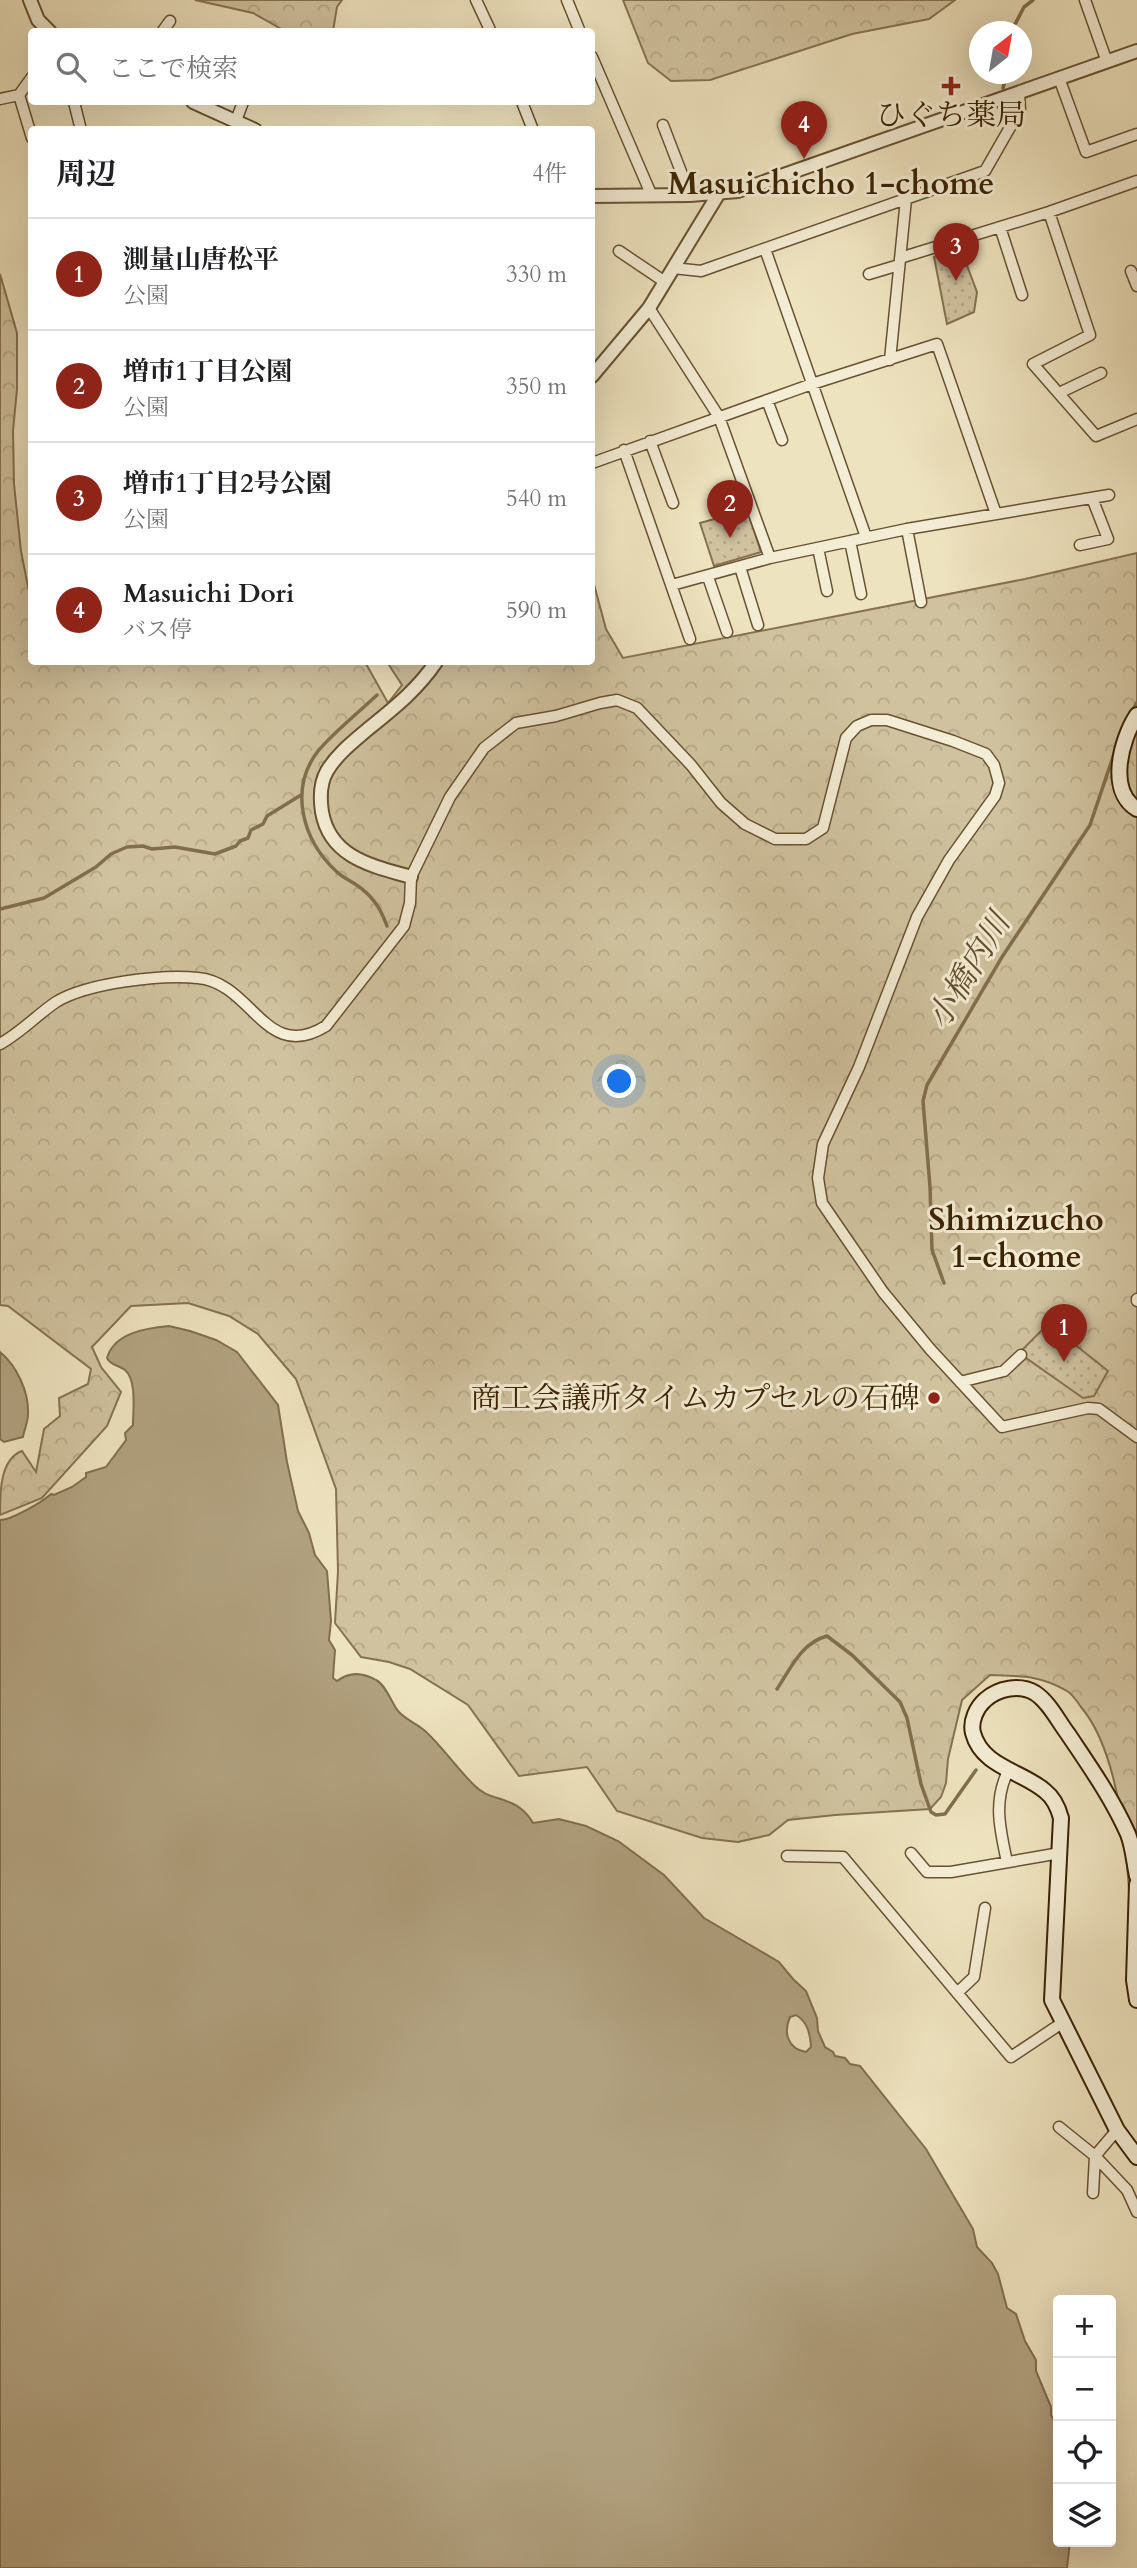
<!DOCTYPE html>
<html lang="ja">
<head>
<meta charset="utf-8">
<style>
  :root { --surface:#fff; --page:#f2f2f2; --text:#202124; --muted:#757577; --line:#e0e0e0; --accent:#8f2418 }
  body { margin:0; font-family:Cardo,"Noto Serif JP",serif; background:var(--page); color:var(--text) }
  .controls { position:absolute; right:21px; bottom:21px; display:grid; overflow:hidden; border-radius:7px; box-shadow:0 7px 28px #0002 }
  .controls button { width:63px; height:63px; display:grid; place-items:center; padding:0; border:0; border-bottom:2px solid var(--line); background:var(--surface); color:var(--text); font:35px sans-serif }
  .compass { position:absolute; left:969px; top:21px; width:63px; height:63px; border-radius:50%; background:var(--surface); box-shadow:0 7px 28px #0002; rotate:31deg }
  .you { position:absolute; left:620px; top:1082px; width:24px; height:24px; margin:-18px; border:5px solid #fff; border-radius:50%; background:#1a73e8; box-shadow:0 0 0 10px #1a73e833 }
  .badge { display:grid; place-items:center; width:46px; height:46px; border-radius:50%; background:var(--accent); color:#fff; font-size:23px; font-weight:700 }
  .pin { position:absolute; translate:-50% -58px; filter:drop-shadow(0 2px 4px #0008) }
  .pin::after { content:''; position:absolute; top:37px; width:24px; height:21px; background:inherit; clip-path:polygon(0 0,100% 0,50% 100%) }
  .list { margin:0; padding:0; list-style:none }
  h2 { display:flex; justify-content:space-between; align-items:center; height:91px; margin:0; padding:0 28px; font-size:30px }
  h2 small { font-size:23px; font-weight:400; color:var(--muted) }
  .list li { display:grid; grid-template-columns:46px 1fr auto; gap:21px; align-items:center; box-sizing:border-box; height:112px; padding:0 28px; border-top:2px solid var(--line) }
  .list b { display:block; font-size:26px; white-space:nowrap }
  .list p { margin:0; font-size:23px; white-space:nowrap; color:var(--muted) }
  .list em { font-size:23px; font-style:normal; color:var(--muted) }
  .icon { flex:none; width:38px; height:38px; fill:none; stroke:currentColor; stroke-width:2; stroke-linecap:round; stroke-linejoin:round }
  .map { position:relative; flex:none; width:1137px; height:2568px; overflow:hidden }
  .search { position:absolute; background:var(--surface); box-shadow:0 7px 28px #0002; left:28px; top:28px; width:567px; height:77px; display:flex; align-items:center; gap:18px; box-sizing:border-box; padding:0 24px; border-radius:7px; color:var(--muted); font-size:26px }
  .panel { position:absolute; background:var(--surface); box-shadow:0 7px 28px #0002; left:28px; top:126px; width:567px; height:539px; border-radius:7px }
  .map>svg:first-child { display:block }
  .forest { fill:url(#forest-crowns); stroke:#867250; stroke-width:2 }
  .park { fill:url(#park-dots); stroke:#867250; stroke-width:2 }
  .water { fill:#b1a17f; stroke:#826e4d; stroke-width:2; fill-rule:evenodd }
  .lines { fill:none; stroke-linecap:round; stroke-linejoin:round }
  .stream { stroke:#826e4d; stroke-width:3.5 }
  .minor-casing { stroke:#685231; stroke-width:13 }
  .tertiary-casing { stroke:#685231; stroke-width:16 }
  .secondary-casing { stroke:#3b2202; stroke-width:18 }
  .minor { stroke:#f4edd5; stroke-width:10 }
  .tertiary { stroke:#f4edd5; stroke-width:12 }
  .secondary { stroke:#f4edd5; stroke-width:14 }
  .poi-dot { fill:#8f2418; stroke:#f4edd5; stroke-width:2.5 }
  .labels { text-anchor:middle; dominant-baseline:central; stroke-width:6; stroke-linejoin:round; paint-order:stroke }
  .poi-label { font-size:30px; fill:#3b2202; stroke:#f4edd5 }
  .neighbourhood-label { font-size:32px; font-weight:bold; fill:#3b2202; stroke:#f4edd5 }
  .water-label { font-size:32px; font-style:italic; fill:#644e2e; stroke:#f4edd5 }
</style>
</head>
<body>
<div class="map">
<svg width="1137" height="2568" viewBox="0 0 1137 2568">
  <defs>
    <pattern id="forest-crowns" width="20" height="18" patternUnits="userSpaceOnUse" patternTransform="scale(1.75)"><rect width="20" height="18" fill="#d0c29f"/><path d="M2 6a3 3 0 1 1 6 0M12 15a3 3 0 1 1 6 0" fill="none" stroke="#b4a687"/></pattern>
    <pattern id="park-dots" width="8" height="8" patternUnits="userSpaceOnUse" patternTransform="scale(1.75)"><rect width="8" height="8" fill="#d0c29f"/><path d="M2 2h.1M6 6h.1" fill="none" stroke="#b4a687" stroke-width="1.8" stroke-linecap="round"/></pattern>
  </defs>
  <rect width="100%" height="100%" fill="#eee3bf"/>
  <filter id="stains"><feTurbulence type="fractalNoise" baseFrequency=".00286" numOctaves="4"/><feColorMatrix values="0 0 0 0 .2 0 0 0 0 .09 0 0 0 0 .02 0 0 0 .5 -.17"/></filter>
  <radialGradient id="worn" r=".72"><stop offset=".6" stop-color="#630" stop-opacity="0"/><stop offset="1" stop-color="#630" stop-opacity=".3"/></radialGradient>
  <path class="forest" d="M195,0H342L337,7L333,31H285L253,13Z
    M623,0H955L929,19L852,34L710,80L671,81L648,63Z
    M0,274L17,333V389L13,431L14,484L21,551L31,602L32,662H365L388,703L402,685L387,662H592V577L606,629L623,658L1025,579L1137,553V1967L1133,1954C1129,1885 1126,1760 1081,1707C1077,1701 1072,1694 1067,1691C1040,1675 1020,1676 990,1675L962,1700L948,1759L946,1783L941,1797L930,1809L835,1815L788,1820L769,1835L738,1842L702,1838L617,1811L587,1767L519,1776L468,1705L410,1669L389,1662L361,1657L335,1623L338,1571L336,1489L296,1379L258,1334L229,1316L188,1303L131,1306L92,1347L101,1367L121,1392L107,1426L42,1498L0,1515C0,1492 0,1459 22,1451L36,1472L44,1429L60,1416L59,1398L88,1384L91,1369L8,1306L0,1305Z"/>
  <path class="park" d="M960,247L977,292L974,312L947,324L934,257Z
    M747,510L761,552L714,566L700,523Z
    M1044,1328H1054L1108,1371L1094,1396L1083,1398L1019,1353Z"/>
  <path class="water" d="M169,1326L190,1331L216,1340L237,1352L278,1405L287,1462L298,1511L309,1533L315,1555L327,1571L331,1621L329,1640L335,1650L333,1678L337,1681C349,1672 362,1672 376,1680C386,1685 391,1702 398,1711C405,1719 415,1723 424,1730C443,1747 457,1769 475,1786C491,1803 516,1794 533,1823L559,1819L586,1826L618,1841L664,1875L704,1918L779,1962L793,1979L806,1991L817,2018L818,2031L825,2047L833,2052L835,2056L845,2058L850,2064L860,2066L926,2149L973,2229L977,2247L992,2263L998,2274L1007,2308L1016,2314L1025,2341L1036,2360V2371L1051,2407V2415L1058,2427V2542H1070L1067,2568H0V1520C11,1520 41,1503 51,1494L54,1495L72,1487L86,1477V1473L106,1467L126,1440L125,1433L133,1425C133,1410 137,1380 125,1370C119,1365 111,1366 107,1358C114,1333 146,1328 169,1326ZM796,2015C808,2022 810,2034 811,2047L806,2052C788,2049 783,2033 790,2017Z
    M0,1352C17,1366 29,1392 28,1414C28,1422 24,1430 23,1437L4,1442L0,1439Z"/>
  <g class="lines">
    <path class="stream" d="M1011,32L1024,7L1033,0
      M1003,88L1007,74
      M377,695C358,713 335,731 318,751C288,790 303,841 337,872C342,877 349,880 355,884C372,895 380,907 387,926
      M1130,715L1137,702
      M0,909L44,898L96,867L111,854L127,847L143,846L152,849L175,847L215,854L236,846L240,841L248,838L251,830L263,824L267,816L301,795
      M944,1283L932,1250L930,1187L923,1101L927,1085L1002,957L1090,825L1116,748
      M777,1689C791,1668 801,1643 827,1636L852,1655L900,1702L907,1718L921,1784L931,1812L936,1815L945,1814L976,1770"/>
    <defs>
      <path id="minor" d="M476,0L491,32
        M567,0L580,32
        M1085,0L1107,62
        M162,32L170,21
        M592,57L651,194
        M32,77L19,95L32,138
        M1059,78L1086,152L1137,134
        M0,99L19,95
        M74,102L81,130
        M522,102L533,130
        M236,121L243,102
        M663,125L690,195
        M1049,212L1090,335L1033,364L1096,436L1137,419
        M1000,227L1022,295
        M765,249L866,537
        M619,251L665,282
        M900,258L1049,212L1137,181
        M673,268L701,271L985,171L1020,110L1019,93
        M1131,271L1137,286
        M869,274L899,265
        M649,308L719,417L770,558
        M890,360L906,199
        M1059,393L1101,373
        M767,400L782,440
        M650,441L673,503
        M624,450L690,639
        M592,463L812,384L937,344L996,514
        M907,529L921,602
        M850,541L861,594
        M1080,545L1108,539L1092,498
        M818,548L827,591
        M740,567L758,625
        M708,577L727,632
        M672,585L770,558L907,529L1109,495
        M0,1044C20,1033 37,1015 56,1002C87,983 162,974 198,978C253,983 265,1064 326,1026L404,926L410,903L411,877L450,797L484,748L516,723L556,716L600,703L617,700L637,708L691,765L721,803L745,824L775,839H806L823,828L846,738L857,726L871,720H887L953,741L986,754L994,765L999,783L995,796L949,860L917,917L859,1067L823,1144L818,1178L822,1203L883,1292L930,1349L1002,1427L1088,1408L1099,1409L1137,1437
        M1137,1299V1301
        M960,1382L1004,1371L1021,1355
        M911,1853L927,1872H951L1060,1853
        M787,1856L843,1857L1011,2057L1062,2023
        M1007,1862C1000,1829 993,1802 1008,1771
        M957,1993L974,1977L985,1908
        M1059,2127L1095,2156L1093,2193
        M1117,2130L1095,2156L1127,2190L1137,2212"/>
      <path id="tertiary" d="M30,0L38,20L50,32
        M193,102L255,130
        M592,196L690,195L738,191L1137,51
        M592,376L649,308L719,193
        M411,877C373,866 330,858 322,812C320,799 320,783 327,771C337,754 354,741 368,729C394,708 418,689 436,662"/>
      <path id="secondary" d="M1137,715C1121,739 1107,791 1137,809
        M1137,1876C1134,1862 1133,1847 1128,1834C1112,1798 1090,1767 1068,1734C1058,1721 1049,1702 1035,1693C1020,1684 998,1688 985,1700C977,1707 970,1721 973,1733C982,1767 1022,1771 1045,1791C1054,1798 1058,1807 1061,1818L1052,2000L1117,2130L1137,2157
        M1137,1884L1134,1980L1137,2000"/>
    </defs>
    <use href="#minor" class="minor-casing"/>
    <use href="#tertiary" class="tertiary-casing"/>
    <use href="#secondary" class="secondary-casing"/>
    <use href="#minor" class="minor"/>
    <use href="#tertiary" class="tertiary"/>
    <use href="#secondary" class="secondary"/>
  </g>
  <g class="poi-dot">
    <path d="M947.5 75.5h7v7h7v7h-7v7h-7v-7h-7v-7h7z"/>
    <circle cx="934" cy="1398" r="7"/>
  </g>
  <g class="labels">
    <g class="poi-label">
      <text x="951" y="115">ひぐち薬局</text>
      <text x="920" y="1398" text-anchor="end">商工会議所タイムカプセルの石碑</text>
    </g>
    <g class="neighbourhood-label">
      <text x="831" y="184">Masuichicho 1-chome</text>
      <text x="1016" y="1220">Shimizucho<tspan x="1016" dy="37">1-chome</tspan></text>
    </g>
    <g class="water-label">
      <text transform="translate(969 971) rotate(-59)">小橋内川</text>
    </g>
  </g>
  <rect width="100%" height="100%" filter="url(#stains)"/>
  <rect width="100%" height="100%" fill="url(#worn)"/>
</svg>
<div class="controls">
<button>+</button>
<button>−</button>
<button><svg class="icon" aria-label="locate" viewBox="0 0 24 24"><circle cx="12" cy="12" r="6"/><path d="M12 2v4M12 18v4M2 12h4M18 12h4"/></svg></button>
<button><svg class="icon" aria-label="layers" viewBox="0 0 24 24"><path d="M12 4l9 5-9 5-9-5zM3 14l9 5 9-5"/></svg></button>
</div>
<svg class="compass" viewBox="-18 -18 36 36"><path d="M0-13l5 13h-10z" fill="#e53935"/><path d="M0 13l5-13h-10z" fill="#757577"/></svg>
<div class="you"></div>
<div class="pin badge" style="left:1064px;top:1362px">1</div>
<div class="pin badge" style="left:730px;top:538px">2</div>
<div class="pin badge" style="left:956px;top:281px">3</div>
<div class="pin badge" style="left:804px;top:159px">4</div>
<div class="search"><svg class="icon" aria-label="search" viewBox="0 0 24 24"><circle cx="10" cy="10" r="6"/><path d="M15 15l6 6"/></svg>ここで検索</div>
<section class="panel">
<h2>周辺<small>4件</small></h2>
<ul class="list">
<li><span class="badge">1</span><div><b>測量山唐松平</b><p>公園</p></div><em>330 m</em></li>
<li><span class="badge">2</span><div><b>増市1丁目公園</b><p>公園</p></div><em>350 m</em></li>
<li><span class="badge">3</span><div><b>増市1丁目2号公園</b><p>公園</p></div><em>540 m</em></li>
<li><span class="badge">4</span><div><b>Masuichi Dori</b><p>バス停</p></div><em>590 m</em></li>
</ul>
</section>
</div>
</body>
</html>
